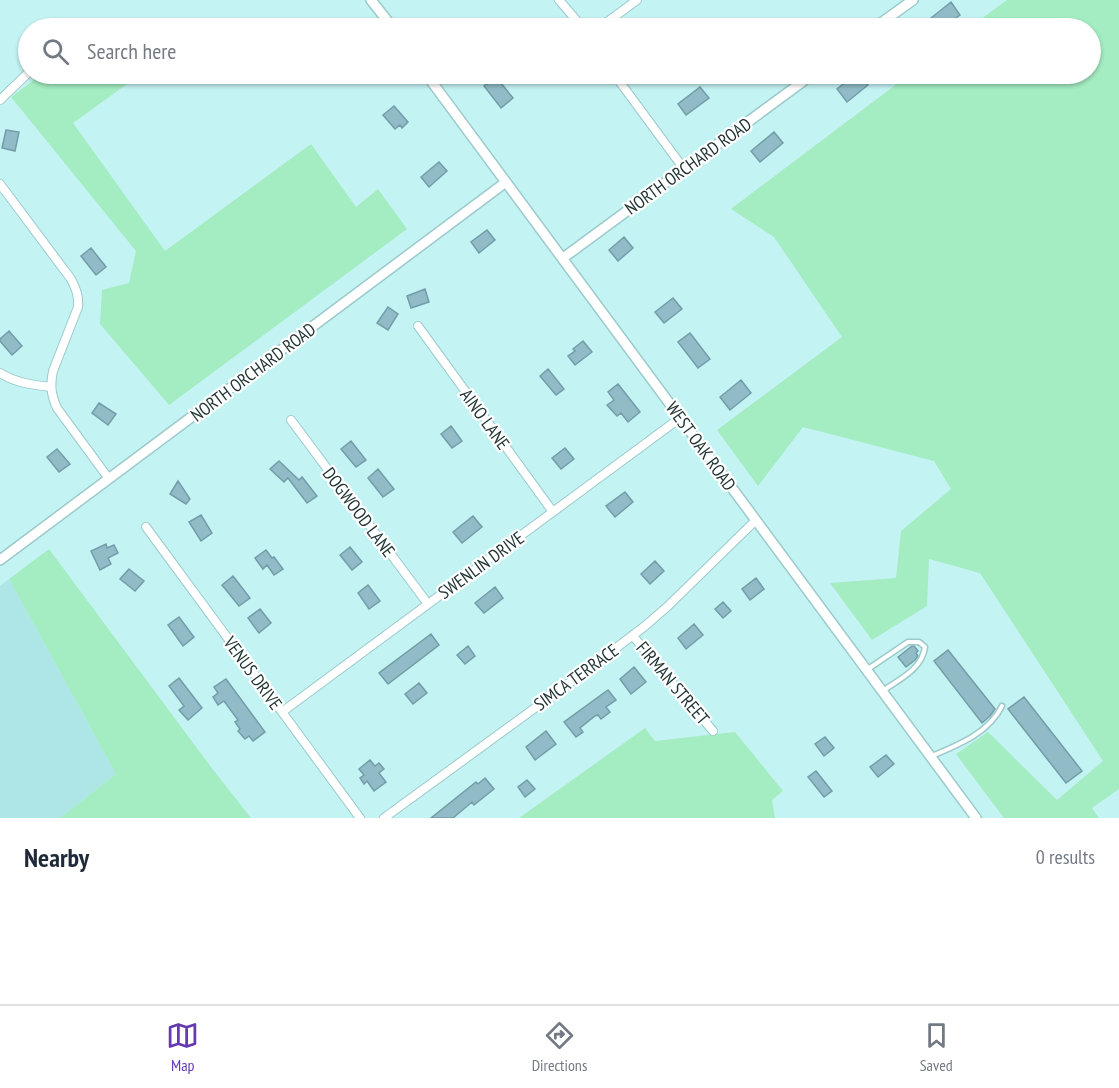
<!DOCTYPE html>
<html lang="en">
<head>
<meta charset="utf-8">
<style>
  :root { --surface:#fff; --page:#f2f2f3; --text:#1f2937; --muted:#747a83; --line:#e0e1e3; --accent:#6539b1 }
  body { margin:0; font-family:"PT Sans Narrow",sans-serif; background:var(--page); color:var(--text) }
  .list { margin:0; padding:0; list-style:none }
  h2 { display:flex; justify-content:space-between; align-items:center; height:78px; margin:0; padding:0 24px; font-size:26px }
  h2 small { font-size:20px; font-weight:400; color:var(--muted) }
  .icon { flex:none; width:33px; height:33px; fill:none; stroke:currentColor; stroke-width:2; stroke-linecap:round; stroke-linejoin:round }
  .map { position:relative; flex:none; width:1119px; height:818px; overflow:hidden }
  .search { position:absolute; background:var(--surface); box-shadow:0 2px 4px #0004; left:18px; right:18px; top:18px; height:66px; display:flex; align-items:center; gap:15px; box-sizing:border-box; padding:0 21px; border-radius:33px; color:var(--muted); font-size:22px }
  .sheet { height:186px; background:var(--surface) }
  nav { display:flex; justify-content:space-around; align-items:center; box-sizing:border-box; height:84px; border-top:2px solid var(--line); background:var(--surface); font-size:16px; color:var(--muted) }
  nav a { display:grid; justify-items:center; gap:3px }
  nav .on { color:var(--accent) }
  .map>svg:first-child { display:block }
  .built { fill:#aee6e7 }
  .green { fill:#a4ecc2 }
  .building { fill:#90bbc7; stroke:#739da8; stroke-width:1.5 }
  .lines { fill:none; stroke-linecap:round; stroke-linejoin:round }
  .service-casing { stroke:#9ccacb; stroke-width:7 }
  .minor-casing { stroke:#9ccacb; stroke-width:10 }
  .tertiary-casing { stroke:#9ccacb; stroke-width:12 }
  .service { stroke:#fff; stroke-width:4 }
  .minor { stroke:#fff; stroke-width:8 }
  .tertiary { stroke:#fff; stroke-width:9 }
  .labels { text-anchor:middle; dominant-baseline:central; stroke-width:4.5; stroke-linejoin:round; paint-order:stroke }
  .street-label { font-size:18px; fill:#1f3232; stroke:#fff }
</style>
</head>
<body>
<div class="map">
<svg width="1119" height="818" viewBox="0 0 1119 818">
  <rect width="100%" height="100%" fill="#c4f3f4"/>
  <path class="built" d="M9,579L116,774L60,818H0V586Z"/>
  <path class="green" d="M1007,0H1119V789L1092,808L1099,818H1004L956,754L988,732L1057,800L1103,761L980,573L929,559L927,606L872,640L830,583L896,578L901,531L951,489L934,461L803,427L758,486L717,430L842,337L774,237L731,209L910,74H1090V28H969Z
    M42,74H141L73,123L165,251L311,144L356,207L378,189L407,229L169,405L100,324L102,290L129,283L136,251L11,97Z
    M49,549L211,767L251,818H60L116,774L9,579Z
    M645,728L655,741L735,732L783,791L772,800L775,818H519Z"/>
  <path class="building" d="M951,2L960,15L942,28H931L926,22Z
    M856,74H859L868,85L847,102L837,89Z
    M496,77L513,98L501,108L484,86Z
    M700,87L709,98L686,115L678,104Z
    M394,106L408,122L402,128L400,125L395,129L383,115Z
    M6,130L19,132L15,151L2,148Z
    M774,132L783,143L760,162L751,151Z
    M439,162L447,171L429,187L421,177Z
    M487,230L495,240L479,253L471,242Z
    M624,237L633,248L618,261L609,250Z
    M91,248L106,267L96,275L81,256Z
    M425,289L429,302L411,308L407,296Z
    M673,298L682,309L664,323L655,312Z
    M388,307L398,314L388,330L377,323Z
    M9,331L22,346L12,355L0,341V339Z
    M690,333L710,359L698,368L678,342Z
    M583,341L592,352L575,365L568,356L575,351L573,349Z
    M548,369L564,389L556,395L540,376Z
    M741,380L751,393L730,410L720,397Z
    M618,384L640,412L628,422L621,413L617,416L607,405L614,400L608,392Z
    M99,403L116,414L108,425L92,413Z
    M451,426L462,441L452,448L441,434Z
    M351,441L366,460L356,467L341,449Z
    M565,448L574,459L561,469L552,458Z
    M57,449L70,464L59,472L47,457Z
    M279,461L299,480L302,477L317,496L307,503L288,478L284,482L270,469Z
    M378,469L394,489L383,497L368,478Z
    M178,481L190,499L186,504L170,494Z
    M625,492L633,502L615,517L606,506Z
    M201,515L212,533L201,541L189,522Z
    M473,516L482,527L462,543L453,532Z
    M106,544L107,548L114,545L118,553L108,558L111,564L100,570L91,551Z
    M350,547L362,562L352,570L340,555Z
    M266,550L272,558L274,557L283,569L274,575L267,565L263,569L255,558Z
    M655,561L664,571L650,584L641,574Z
    M129,569L144,581L135,591L120,579Z
    M233,576L250,598L239,606L222,585Z
    M756,578L764,589L750,600L742,589Z
    M368,585L380,601L369,609L358,593Z
    M495,587L503,598L484,613L475,603Z
    M723,602L731,611L723,618L715,609Z
    M260,609L271,623L259,633L248,618Z
    M179,617L194,637L183,646L168,625Z
    M694,624L703,635L686,649L678,638Z
    M431,634L439,645L388,684L379,673Z
    M468,646L475,656L465,664L457,655Z
    M912,646H914L918,651L916,653L918,656L915,660L906,667L898,657Z
    M948,650L995,709L990,716L982,723L934,661Z
    M634,667L646,682L631,694L620,679Z
    M179,678L202,708L188,720L179,710L184,706L169,686Z
    M226,679L265,732L253,741L249,736L245,739L238,731L240,729L235,722L238,720L224,701L218,705L213,697L218,693L214,687Z
    M419,683L427,693L413,704L405,694Z
    M608,690L616,700L606,707L610,712L601,719L598,715L595,716L580,728L583,732L576,737L564,722Z
    M1024,697L1082,771L1066,783L1008,709Z
    M546,731L556,744L535,760L526,747Z
    M825,737L834,748L824,756L815,744Z
    M886,755L894,764L878,777L870,767Z
    M370,760L375,766L379,763L384,769L379,773L386,782L374,791L367,781L364,784L360,778L364,775L359,769Z
    M816,771L832,791L824,797L808,777Z
    M485,778L494,789L474,805L472,802L453,818H431L476,782L478,784Z
    M527,780L535,789L525,797L518,787Z"/>
  <g class="lines">
    <defs>
      <path id="service" d="M868,669L908,642H919L925,647C922,669 900,679 884,690
        M932,756C958,745 989,733 1002,706"/>
      <path id="minor" d="M559,0L583,28
        M599,28L637,0
        M614,74L684,169
        M0,100L28,73
        M0,184L71,279C76,289 79,296 78,307L53,371C50,385 51,395 57,408L109,479
        M418,326L553,512
        M0,373C16,383 33,385 51,387
        M291,420L428,604
        M146,527L360,818
        M633,636L713,731
        M282,712L680,418
        M384,818L587,670L645,626L668,606L756,520"/>
      <path id="tertiary" d="M371,0L393,28
        M874,28L913,0
        M426,74L976,818
        M563,258L813,74
        M0,560L506,182"/>
    </defs>
    <use href="#service" class="service-casing"/>
    <use href="#minor" class="minor-casing"/>
    <use href="#tertiary" class="tertiary-casing"/>
    <use href="#service" class="service"/>
    <use href="#minor" class="minor"/>
    <use href="#tertiary" class="tertiary"/>
  </g>
  <g class="labels">
    <g class="street-label">
      <text transform="translate(688 166) rotate(-36)">NORTH ORCHARD ROAD</text>
      <text transform="translate(253 372) rotate(-37)">NORTH ORCHARD ROAD</text>
      <text transform="translate(485 419) rotate(54)">AINO LANE</text>
      <text transform="translate(701 446) rotate(54)">WEST OAK ROAD</text>
      <text transform="translate(359 512) rotate(53)">DOGWOOD LANE</text>
      <text transform="translate(481 565) rotate(-36)">SWENLIN DRIVE</text>
      <text transform="translate(253 673) rotate(54)">VENUS DRIVE</text>
      <text transform="translate(576 677) rotate(-36)">SIMCA TERRACE</text>
      <text transform="translate(673 683) rotate(50)">FIRMAN STREET</text>
    </g>
  </g>
</svg>
<div class="search"><svg class="icon" aria-label="search" viewBox="0 0 24 24"><circle cx="10" cy="10" r="6"/><path d="M15 15l6 6"/></svg>Search here</div>
</div>
<section class="sheet">
<h2>Nearby<small>0 results</small></h2>
<ul class="list">
</ul>
</section>
<nav>
<a class="on"><svg class="icon" aria-label="map" viewBox="0 0 24 24"><path d="M3 6l6-2 6 2 6-2v14l-6 2-6-2-6 2zM9 4v14M15 6v14"/></svg>Map</a>
<a><svg class="icon" aria-label="directions" viewBox="0 0 24 24"><path d="M12 3l9 9-9 9-9-9zM9 14v-3h6M13 9l2 2-2 2"/></svg>Directions</a>
<a><svg class="icon" aria-label="saved" viewBox="0 0 24 24"><path d="M7 4h10v16l-5-4-5 4z"/></svg>Saved</a>
</nav>
</body>
</html>
